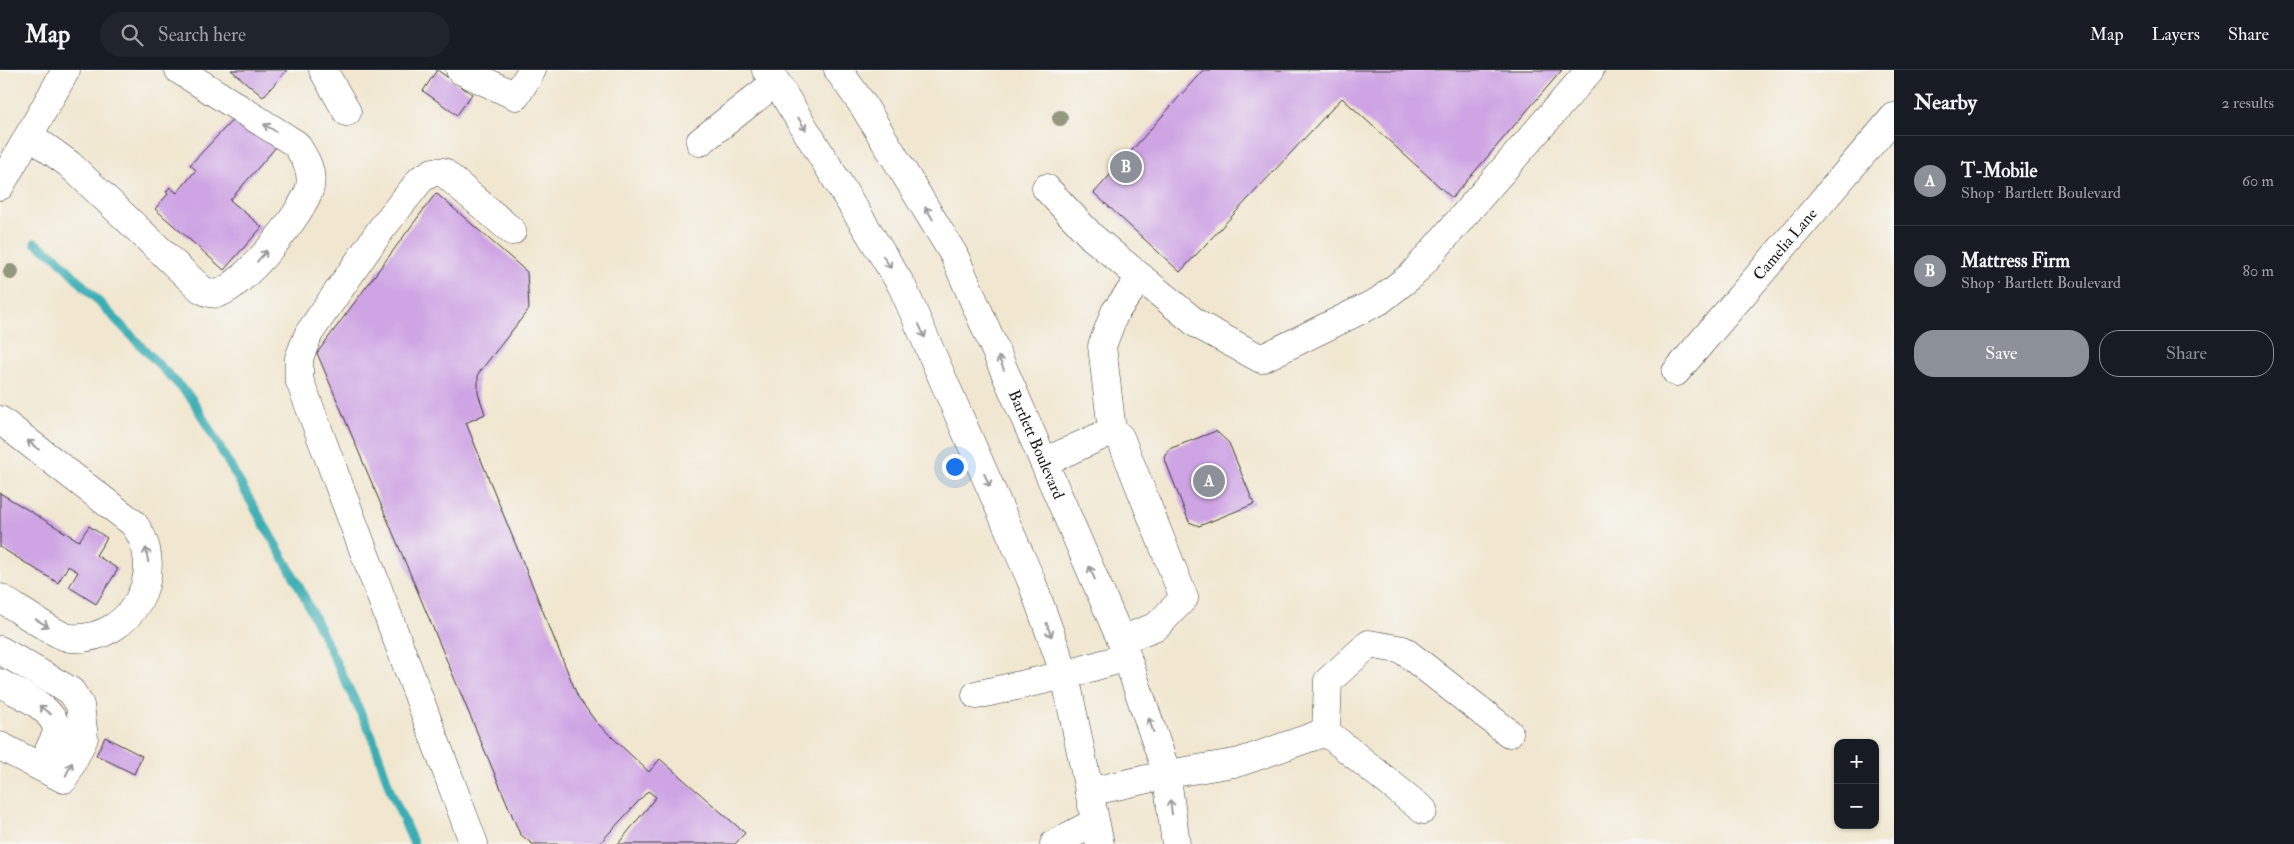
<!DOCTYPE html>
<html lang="en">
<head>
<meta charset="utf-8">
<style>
  :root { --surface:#171b24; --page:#20242c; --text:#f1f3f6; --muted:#9ea1a6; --line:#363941; --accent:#8c9099 }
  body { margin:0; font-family:"IM FELL Double Pica",serif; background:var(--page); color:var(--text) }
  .controls { position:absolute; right:15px; bottom:15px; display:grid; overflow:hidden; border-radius:10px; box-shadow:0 1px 4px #0004 }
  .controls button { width:45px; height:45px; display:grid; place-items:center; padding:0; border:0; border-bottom:1px solid var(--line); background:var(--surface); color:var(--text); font:25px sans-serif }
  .you { position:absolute; left:954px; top:396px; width:18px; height:18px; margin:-12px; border:4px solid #fff; border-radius:50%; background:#1a73e8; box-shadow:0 0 0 8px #1a73e833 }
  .badge { display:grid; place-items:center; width:32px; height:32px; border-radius:50%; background:var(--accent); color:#fff; font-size:16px; font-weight:700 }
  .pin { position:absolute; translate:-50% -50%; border:2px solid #fff; box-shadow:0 1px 5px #0006 }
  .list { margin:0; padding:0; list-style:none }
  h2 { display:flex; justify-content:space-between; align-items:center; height:65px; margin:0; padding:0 20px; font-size:21px }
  h2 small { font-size:16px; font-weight:400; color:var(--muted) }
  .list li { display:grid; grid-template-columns:32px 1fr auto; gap:15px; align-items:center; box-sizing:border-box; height:90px; padding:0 20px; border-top:1px solid var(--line) }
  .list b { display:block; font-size:19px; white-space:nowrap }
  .list p { margin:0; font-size:16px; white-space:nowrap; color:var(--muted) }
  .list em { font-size:16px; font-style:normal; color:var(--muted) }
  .actions { display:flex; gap:10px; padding:15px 20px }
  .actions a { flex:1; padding:11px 0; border:1px solid var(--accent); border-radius:20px; text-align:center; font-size:18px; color:var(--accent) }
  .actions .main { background:var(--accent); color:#fff }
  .icon { flex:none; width:28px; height:28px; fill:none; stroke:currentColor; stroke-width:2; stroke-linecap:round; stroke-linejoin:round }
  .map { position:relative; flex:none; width:1894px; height:774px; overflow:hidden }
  header { display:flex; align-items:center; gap:30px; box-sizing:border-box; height:70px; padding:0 25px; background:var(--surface); border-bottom:1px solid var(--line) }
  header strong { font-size:24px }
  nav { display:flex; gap:28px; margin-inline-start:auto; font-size:18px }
  .search { width:350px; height:45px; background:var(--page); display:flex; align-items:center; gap:12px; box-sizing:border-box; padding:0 18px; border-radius:28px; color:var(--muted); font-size:19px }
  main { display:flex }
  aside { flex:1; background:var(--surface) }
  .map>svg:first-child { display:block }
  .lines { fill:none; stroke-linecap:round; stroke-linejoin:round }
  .stream { stroke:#3badb4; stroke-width:9 }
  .building { fill:#cea4e4 }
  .minor-casing { stroke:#3c3a37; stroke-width:29 }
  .major-casing { stroke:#3c3a37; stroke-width:29 }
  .minor { stroke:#fff; stroke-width:28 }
  .major { stroke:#fff; stroke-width:28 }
  .tree { fill:#94987e }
  .oneway { stroke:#999 }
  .labels { text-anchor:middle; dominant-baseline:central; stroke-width:5; stroke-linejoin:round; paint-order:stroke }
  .street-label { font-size:16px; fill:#1c1c1c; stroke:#f6f6f2 }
</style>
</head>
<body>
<header>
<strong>Map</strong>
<div class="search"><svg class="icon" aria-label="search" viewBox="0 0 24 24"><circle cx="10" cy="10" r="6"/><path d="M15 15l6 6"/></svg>Search here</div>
<nav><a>Map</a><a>Layers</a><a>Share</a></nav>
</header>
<main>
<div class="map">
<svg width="1894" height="774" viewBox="0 0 1894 774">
  <rect width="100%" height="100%" fill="#f6f6f2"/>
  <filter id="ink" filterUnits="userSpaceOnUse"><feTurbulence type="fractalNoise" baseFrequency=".02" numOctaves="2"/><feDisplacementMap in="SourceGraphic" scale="10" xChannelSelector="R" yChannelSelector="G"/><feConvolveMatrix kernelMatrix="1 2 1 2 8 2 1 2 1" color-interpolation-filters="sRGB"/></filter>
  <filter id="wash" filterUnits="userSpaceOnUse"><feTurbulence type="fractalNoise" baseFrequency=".0096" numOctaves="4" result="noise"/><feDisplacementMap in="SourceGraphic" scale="20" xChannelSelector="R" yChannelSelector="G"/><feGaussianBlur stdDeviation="1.12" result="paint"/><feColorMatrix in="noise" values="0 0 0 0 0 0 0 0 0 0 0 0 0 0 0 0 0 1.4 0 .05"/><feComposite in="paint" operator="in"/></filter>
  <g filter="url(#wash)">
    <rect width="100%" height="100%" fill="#f1e7d0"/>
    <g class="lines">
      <path class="stream" d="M35,173L55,186L192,329L297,512L372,666L391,722L414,774"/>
    </g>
    <g id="blocks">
      <path class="building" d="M231,0H287L263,27Z
        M437,0L472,24L457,45L423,21Z
        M1203,0H1562L1452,128L1342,28L1180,202L1094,123Z
        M239,43L277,76L230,130L262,157L224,200L155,139L168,124L166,122L170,117L177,123L196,100L190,95Z
        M436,123L527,202L529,239L478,304V323L485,344L466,353L578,627L596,652L649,702L660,689L745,763L735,774H618L656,727L648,721L599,774H532L520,764L317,283Z
        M1216,361L1229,373L1254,434L1199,456L1189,452L1164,387L1169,379Z
        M0,423L79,471L89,456L107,468L96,485L118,499L96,534L69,517L78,502L68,496L58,513L0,477Z
        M105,667L142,686L134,704L96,685Z"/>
    </g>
  </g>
  <g filter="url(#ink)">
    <use href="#blocks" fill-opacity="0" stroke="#3c3a37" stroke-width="1"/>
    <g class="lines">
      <defs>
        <g id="minor">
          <path d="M323,0L347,42"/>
          <path d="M460,0L516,26L532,0"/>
          <path d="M29,65L69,94L201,219C207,222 212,225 219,223C244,215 304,142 310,117C313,100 305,88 296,74L179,0"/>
          <path d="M700,72L776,12"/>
          <path d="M1046,118L1092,167L1197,254L1261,289L1379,231L1412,205L1590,0"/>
          <path id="s1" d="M1676,302L1894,47"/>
          <path d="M0,350L133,453C171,501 131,573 70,568C58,567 14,536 0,528"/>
          <path d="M1112,361L1102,276L1115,242L1141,207"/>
          <path d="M1044,392L1112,361L1120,367L1184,528L1157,556L1121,570"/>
          <path d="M0,580L71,621L80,635L84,668L64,709L0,676"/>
          <path d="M0,613C22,626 51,635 58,661L41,697"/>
          <path d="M976,625L1065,605L1127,587"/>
          <path d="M1326,662L1423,740"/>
          <path d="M1089,722L1174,703L1240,692L1326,662L1328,611L1369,574L1403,580L1509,663"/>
          <path d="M474,774L299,309V288L309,263L382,158L421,109L433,102H443L512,161"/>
          <path d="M1054,774L1095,752"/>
        </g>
        <g id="major">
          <path d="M766,0L776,12L902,216L1031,510L1065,605L1100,774"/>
          <path id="s2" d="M838,0L863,35L954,185L1121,570L1166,701L1176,774"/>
          <path d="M0,116L66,0"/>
        </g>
      </defs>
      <use href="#minor" class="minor-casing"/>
      <use href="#major" class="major-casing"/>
      <use href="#minor" class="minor"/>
      <use href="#major" class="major"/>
    </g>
    <g class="tree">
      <circle cx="1060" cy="48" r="8"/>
      <circle cx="11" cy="202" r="8"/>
    </g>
    <defs><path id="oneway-shaft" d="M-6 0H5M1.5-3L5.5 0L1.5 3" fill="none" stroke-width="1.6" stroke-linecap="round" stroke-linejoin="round" transform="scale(1.25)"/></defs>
    <g class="oneway">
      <use href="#oneway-shaft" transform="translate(802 54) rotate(59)"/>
      <use href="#oneway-shaft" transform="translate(270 58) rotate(-148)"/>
      <use href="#oneway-shaft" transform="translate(929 143) rotate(-121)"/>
      <use href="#oneway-shaft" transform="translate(262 186) rotate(-49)"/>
      <use href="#oneway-shaft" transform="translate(887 192) rotate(57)"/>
      <use href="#oneway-shaft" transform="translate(922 261) rotate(66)"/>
      <use href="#oneway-shaft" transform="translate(1001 293) rotate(-113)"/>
      <use href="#oneway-shaft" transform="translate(33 375) rotate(-142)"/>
      <use href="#oneway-shaft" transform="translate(987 410) rotate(66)"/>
      <use href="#oneway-shaft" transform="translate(147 485) rotate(-100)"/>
      <use href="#oneway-shaft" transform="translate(1092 503) rotate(-114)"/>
      <use href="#oneway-shaft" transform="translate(42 553) rotate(31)"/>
      <use href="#oneway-shaft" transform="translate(1049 560) rotate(70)"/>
      <use href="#oneway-shaft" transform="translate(45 640) rotate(-143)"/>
      <use href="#oneway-shaft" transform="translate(1151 655) rotate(-109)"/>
      <use href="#oneway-shaft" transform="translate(69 699) rotate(-64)"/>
      <use href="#oneway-shaft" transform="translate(1171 737) rotate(-98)"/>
    </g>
  </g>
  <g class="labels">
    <g class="street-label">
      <text stroke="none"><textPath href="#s1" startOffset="168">Camelia Lane</textPath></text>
      <text stroke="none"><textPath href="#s2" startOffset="425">Bartlett Boulevard</textPath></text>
    </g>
  </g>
</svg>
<div class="controls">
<button>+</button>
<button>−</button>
</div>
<div class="you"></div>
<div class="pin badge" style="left:1209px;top:411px">A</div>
<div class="pin badge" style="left:1126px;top:97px">B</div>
</div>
<aside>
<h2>Nearby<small>2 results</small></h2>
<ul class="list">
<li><span class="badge">A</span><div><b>T-Mobile</b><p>Shop · Bartlett Boulevard</p></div><em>60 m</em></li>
<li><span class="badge">B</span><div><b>Mattress Firm</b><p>Shop · Bartlett Boulevard</p></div><em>80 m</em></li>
</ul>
<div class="actions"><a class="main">Save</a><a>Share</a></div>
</aside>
</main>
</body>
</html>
